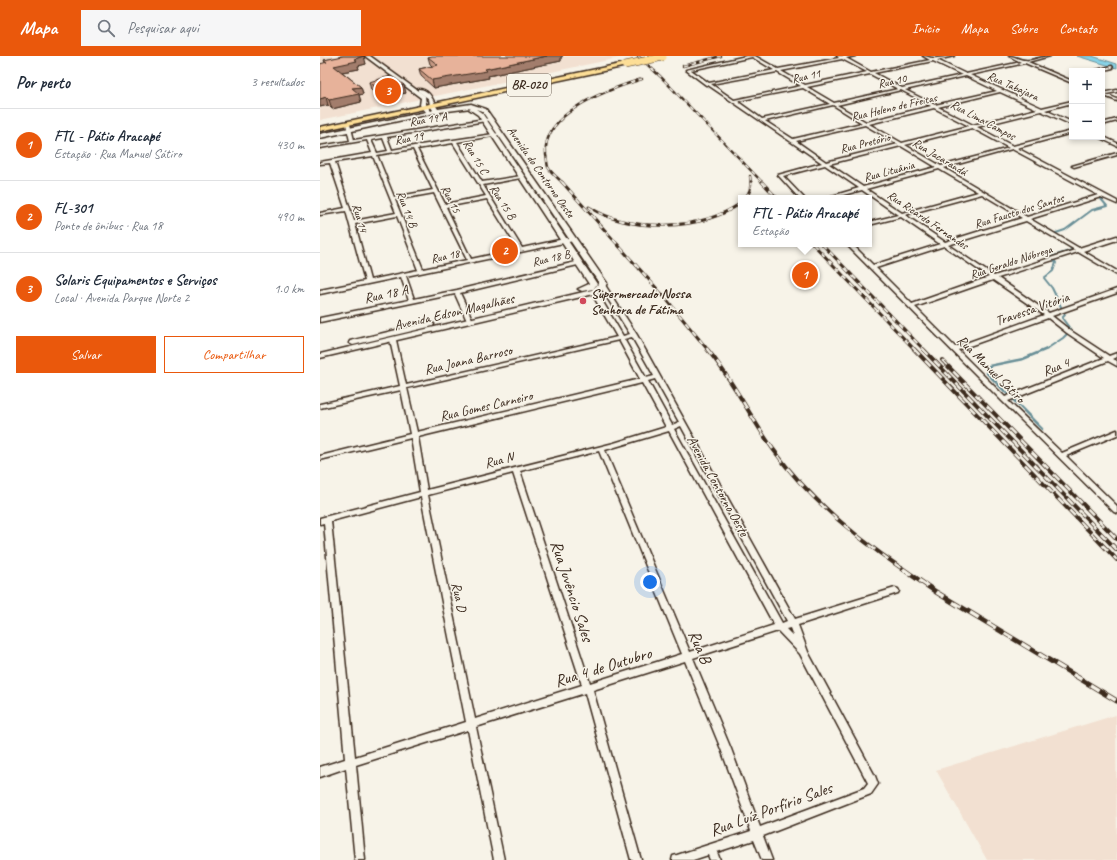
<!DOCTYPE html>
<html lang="pt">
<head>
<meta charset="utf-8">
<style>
  :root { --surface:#fff; --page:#f6f6f7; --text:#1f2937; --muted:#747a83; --line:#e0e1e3; --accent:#ea580c }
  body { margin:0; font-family:Caveat,sans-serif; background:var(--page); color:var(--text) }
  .controls { position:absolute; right:12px; top:12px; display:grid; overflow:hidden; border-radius:0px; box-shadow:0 2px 6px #0003 }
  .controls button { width:36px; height:36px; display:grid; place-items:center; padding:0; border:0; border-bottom:1px solid var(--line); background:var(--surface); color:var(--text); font:20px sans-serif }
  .you { position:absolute; left:330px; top:526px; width:14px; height:14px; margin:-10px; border:3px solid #fff; border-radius:50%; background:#1a73e8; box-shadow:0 0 0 6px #1a73e833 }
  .badge { display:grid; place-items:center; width:26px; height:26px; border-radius:50%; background:var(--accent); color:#fff; font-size:13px; font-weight:700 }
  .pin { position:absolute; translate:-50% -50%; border:2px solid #fff; box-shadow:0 1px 4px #0006 }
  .popup { position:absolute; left:418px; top:139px; width:134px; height:52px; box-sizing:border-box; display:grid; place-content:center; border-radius:0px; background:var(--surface); filter:drop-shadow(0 1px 3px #0005); font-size:13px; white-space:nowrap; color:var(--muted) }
  .popup b { font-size:15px; color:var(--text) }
  .popup::after { content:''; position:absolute; left:50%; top:100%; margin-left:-8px; border:8px solid transparent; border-top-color:var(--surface) }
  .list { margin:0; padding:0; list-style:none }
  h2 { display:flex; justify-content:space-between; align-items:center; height:52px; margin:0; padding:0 16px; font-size:17px }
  h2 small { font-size:13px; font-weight:400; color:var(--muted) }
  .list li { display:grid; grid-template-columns:26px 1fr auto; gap:12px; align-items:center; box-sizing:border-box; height:72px; padding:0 16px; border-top:1px solid var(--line) }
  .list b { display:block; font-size:15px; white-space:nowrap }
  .list p { margin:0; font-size:13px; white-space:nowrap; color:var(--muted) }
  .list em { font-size:13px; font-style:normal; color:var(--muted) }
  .actions { display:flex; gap:8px; padding:12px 16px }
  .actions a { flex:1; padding:9px 0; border:1px solid var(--accent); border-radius:0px; text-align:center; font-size:14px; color:var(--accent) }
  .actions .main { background:var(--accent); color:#fff }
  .icon { flex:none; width:22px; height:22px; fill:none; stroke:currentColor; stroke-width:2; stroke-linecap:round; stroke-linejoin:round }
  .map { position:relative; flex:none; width:797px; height:804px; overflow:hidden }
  header { display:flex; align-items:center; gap:24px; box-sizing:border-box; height:56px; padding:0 20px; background:var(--accent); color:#fff }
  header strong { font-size:19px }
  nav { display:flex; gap:22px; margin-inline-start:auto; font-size:14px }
  .search { width:280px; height:36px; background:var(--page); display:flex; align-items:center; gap:10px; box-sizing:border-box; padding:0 14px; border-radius:0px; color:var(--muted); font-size:15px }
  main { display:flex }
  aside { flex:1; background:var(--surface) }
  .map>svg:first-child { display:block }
  .built { fill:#f2e0d1 }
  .water { fill:#87d3e7; stroke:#698f97 }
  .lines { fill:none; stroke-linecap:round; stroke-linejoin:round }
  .stream-far1 { stroke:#698f97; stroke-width:2 }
  .stream { stroke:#698f97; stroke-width:2.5 }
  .minor-casing { stroke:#3b2a1e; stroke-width:3 }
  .tertiary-casing { stroke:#3b2a1e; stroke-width:3 }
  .trunk-casing { stroke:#3b2a1e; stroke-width:3 }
  .minor { fill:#f7f3e8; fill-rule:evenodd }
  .tertiary { fill:#f7f3e8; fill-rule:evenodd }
  .trunk { fill:#fdde96; fill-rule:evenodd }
  .rail-far3-casing { stroke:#3b2a1e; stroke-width:2.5 }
  .rail-far2-casing { stroke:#3b2a1e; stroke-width:3 }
  .rail-far1-casing { stroke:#3b2a1e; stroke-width:4 }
  .rail-casing { stroke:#3b2a1e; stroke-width:5 }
  .rail-far3 { stroke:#f7f3e8; stroke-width:1.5; stroke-dasharray:4.5; stroke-linecap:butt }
  .rail-far2 { stroke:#f7f3e8; stroke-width:2; stroke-dasharray:5.5; stroke-linecap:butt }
  .rail-far1 { stroke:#f7f3e8; stroke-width:2.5; stroke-dasharray:8; stroke-linecap:butt }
  .rail { stroke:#f7f3e8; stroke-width:3.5; stroke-dasharray:10; stroke-linecap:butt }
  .trunk-bridge-casing { stroke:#3b2a1e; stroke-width:8; stroke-linecap:butt }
  .trunk-bridge { stroke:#fdde96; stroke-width:7 }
  .wall { fill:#c79984; stroke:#3b2a1e }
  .shaded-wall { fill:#a27d6c; stroke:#3b2a1e }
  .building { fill:#e7b29a; stroke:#3b2a1e }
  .poi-dot { fill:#d1495b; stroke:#f7f3e8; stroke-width:1.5 }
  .labels { text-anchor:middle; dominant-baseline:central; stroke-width:3; stroke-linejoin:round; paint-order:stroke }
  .far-street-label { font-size:12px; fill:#3b2a1e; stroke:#f7f3e8 }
  .shield { fill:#f7f3e8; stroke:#73665b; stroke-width:1 }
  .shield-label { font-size:13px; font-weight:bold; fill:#3b2a1e }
  .poi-label { font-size:14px; font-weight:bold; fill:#3b2a1e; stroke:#f7f3e8; text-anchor:start }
  .street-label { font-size:14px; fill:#3b2a1e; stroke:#f7f3e8 }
  .near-street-label { font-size:17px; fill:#3b2a1e; stroke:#f7f3e8 }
</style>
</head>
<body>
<header>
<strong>Mapa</strong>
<div class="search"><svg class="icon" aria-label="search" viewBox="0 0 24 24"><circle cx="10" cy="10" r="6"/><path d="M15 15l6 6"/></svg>Pesquisar aqui</div>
<nav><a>Início</a><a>Mapa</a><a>Sobre</a><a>Contato</a></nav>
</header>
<main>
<aside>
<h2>Por perto<small>3 resultados</small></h2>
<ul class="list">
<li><span class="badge">1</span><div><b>FTL - Pátio Aracapé</b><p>Estação · Rua Manuel Sátiro</p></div><em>430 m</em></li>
<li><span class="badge">2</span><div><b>FL-301</b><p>Ponto de ônibus · Rua 18</p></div><em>490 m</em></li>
<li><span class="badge">3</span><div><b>Solaris Equipamentos e Serviços</b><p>Local · Avenida Parque Norte 2</p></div><em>1.0 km</em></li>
</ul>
<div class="actions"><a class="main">Salvar</a><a>Compartilhar</a></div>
</aside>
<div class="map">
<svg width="797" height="804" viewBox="0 0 797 804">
  <rect width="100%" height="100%" fill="#f7f3e8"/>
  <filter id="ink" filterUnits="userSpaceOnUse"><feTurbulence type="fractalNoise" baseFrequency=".025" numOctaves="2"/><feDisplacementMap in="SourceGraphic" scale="8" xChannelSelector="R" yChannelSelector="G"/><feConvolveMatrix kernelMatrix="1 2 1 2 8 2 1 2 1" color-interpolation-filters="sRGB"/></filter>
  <g filter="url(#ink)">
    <path class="built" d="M0,0H308L0,64Z
      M796,659L797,804H667L616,714Z"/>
    <path class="water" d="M757,0H772L797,8V12Z"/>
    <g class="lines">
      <path class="stream-far1" d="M733,178L745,174L772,154L787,150L781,143L787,142
        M725,294L743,282L751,274L742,262L745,259L732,232L724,222L733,215L736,207L731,201L752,194L748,189"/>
      <path class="stream" d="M722,373L667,317L669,310L703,303L727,293"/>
      <defs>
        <path id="minor" d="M426,0H435L458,13L519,2L517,0H535L526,2L551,16L610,4L603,0C607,0 609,2 613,2C618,3 628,0 634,0L617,4L646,18L701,6L689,0C695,0 699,4 705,4C711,6 722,0 730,0L708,6L752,25V27L705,7L650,19L722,52L752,45V47L725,54L752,66V69L721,55L657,71L693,90L752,75V77L697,92L797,145V148L781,141L710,163L759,192L797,180V184L763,195L797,215V219L758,196L678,222L729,257L797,233V237L732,260L751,275L789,300L797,297V301L793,303L797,305V310L788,305L688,345L742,397L797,374V379L746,400L797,450V457L794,456L682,345L526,188H532L553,209L620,188L581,161L549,169V166L578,159L542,134L512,142H505L539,132L505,109L463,120L484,142H479L458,119L502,107L388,29H386L366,14ZM432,1L454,14L389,27L371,14ZM522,3L547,16L485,29L461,15ZM613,5L642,19L582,32L554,17ZM457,16L481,30L414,44L391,28ZM550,18L578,33L514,47L487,31ZM646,20L677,35L615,49L585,34ZM483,32L510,48L442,63L417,45ZM581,34L611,50L546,66L517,49ZM680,36L717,53L653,69L618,51ZM513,49L542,67L473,83L445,65ZM614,52L649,70L582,87L549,68ZM545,69L578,88L506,106L476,85ZM652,72L689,92L621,110L585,89ZM581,90L616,111L543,131L509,108ZM692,93L778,139L707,161L624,112ZM619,113L658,136L582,157L546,133ZM662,138L702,162L625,186L585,159ZM706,165L755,194L674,220L628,189ZM624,190L669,221L592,248L556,212ZM673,224L724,259L635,291L595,251ZM728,262L747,277L784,302L685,341L638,294Z
          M792,10L793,12L780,15H773Z
          M797,34V36L786,38L797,43V45L782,39V37Z
          M171,62L173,63L172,64L67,81L72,94L94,90L180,77V79H179L137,86L162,126L201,120L203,121L201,122L163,129L202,192L253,181L256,183L253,185L86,220L94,243L137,234L260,205L263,207L262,208L140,237L153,265L150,267L147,265L135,238L0,266V262L89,244L81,221L0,238V234L45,225L26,155L0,159V157L25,152L10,107L0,108V106L52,97L47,84L0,92V90L30,85L26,68L28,67L30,68L34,84ZM63,82L68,95L57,97L51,84ZM133,87L166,140L125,148L97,93ZM93,93L113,134L74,141L57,99ZM53,100L76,157L34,165L15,106ZM114,137L147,204L103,213L75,144ZM167,143L198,193L151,203L126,151ZM77,160L98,214L50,224L35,168Z
          M797,63V65L782,69V67Z
          M782,80L797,87V90L778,81Z
          M797,97V99L754,111L752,110Z
          M282,227L285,229L317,279L475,563L575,532L578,533L579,535L578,537L478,569L488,596L555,720L558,728L551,738L443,780L452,804H442L434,784L397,796L400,804H390L388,799L373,804H352L353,800L357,799L431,775L401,693L365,605L273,634L321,804H311L265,637L156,671L184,804H174L148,674L36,709L45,804H35L26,712L0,721V711L25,703L4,467L0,468V462L100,436L91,382L0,404V400L90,378L81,334L0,352V348L80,330L70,284L73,282L76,284L86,329L297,281L271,236L274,234L277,236L303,280L310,278L279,229ZM312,281L334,320L326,322L304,283ZM299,284L320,323L97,376L87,332ZM335,323L359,366L352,369L328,325ZM322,327L346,371L294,387L107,434L98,381ZM361,370L467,565L462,567L354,373ZM349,375L454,569L370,596L285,394ZM279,395L362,598L270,627L200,415ZM193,417L262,629L155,663L108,439ZM101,441L146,666L35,701L11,465ZM470,572L473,580L466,573ZM458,575L480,598L548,727L544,732L440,771L411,693L373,602Z"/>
        <path id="tertiary" d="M45,0H50L105,40L106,49L111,55L113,54L110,50L109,43L98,35V33C111,33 113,46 118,53L151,48L166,53L287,227L284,233L274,238L0,302V298L272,234L279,227L162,55L156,53L162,57L277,228L273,233L262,235L258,233L269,228L158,59L149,53L151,52L120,56V58L118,59L115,57L0,82V78L106,56L100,49L101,42Z
          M110,266L114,268L113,270L33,289L29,287L30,285Z"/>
        <path id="trunk" d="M305,7L307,8V10L0,75V71Z"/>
      </defs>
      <use href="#minor" class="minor-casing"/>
      <use href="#tertiary" class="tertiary-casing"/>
      <use href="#trunk" class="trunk-casing"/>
      <use href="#minor" class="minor"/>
      <use href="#tertiary" class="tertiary"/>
      <use href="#trunk" class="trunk"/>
      <defs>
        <path id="rail-far3" d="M318,0L341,21L443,127
          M363,10L401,0
          M430,120L431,127
          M243,127C238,122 231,117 228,111C227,108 227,103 226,99C221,56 290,33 322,23"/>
        <path id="rail-far2" d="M242,126L347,244L388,294
          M442,126L457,142
          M426,142L430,134L431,126
          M269,151C310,177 381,175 421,147
          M493,188L595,294
          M502,188L604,294"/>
        <path id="rail-far1" d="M387,293C413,324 430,361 453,393C488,442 535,481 584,514
          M594,293L797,504
          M603,293L797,494
          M622,304L797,483"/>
        <path id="rail" d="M583,513L616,536L797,645"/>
      </defs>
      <use href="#rail-far3" class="rail-far3-casing"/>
      <use href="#rail-far2" class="rail-far2-casing"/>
      <use href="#rail-far1" class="rail-far1-casing"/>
      <use href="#rail" class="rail-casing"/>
      <use href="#rail-far3" class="rail-far3"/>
      <use href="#rail-far2" class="rail-far2"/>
      <use href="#rail-far1" class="rail-far1"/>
      <use href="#rail" class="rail"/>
      <defs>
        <path id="trunk-bridge" d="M305,9L343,1"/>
      </defs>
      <use href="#trunk-bridge" class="trunk-bridge-casing"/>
      <use href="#trunk-bridge" class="trunk-bridge"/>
    </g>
    <path class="wall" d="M20,0H43L46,8L38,10L39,13L22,16L41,31L43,38L39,39L41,46L12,53L8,49L0,51L5,7L4,4L20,1Z
      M108,1H241V5L168,20L169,22L114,32L101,20L99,13L112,10L110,8Z
      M49,26L86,37L63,42L51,34Z"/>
    <path class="shaded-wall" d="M44,0L46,8L38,10L39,13L16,17L14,10L34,3Z
      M227,0H243L241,1V5L168,20L169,22L114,32L112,24L165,13Z
      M84,29L86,37L63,42L61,34Z
      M41,31L43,38L39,39L41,46L12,53L9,44L32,32Z
      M6,41L8,49L0,51V43Z"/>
    <path class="building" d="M23,0H44L34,3L37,5L14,10L41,31L32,32L39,38L9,44L6,41L0,43V8L7,6L4,4Z
      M112,0H227L165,13L167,15L112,24L99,13L118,9L108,1Z
      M71,20L84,29L61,34L49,26Z"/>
  </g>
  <circle class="poi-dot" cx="263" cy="245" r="4"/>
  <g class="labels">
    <g class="far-street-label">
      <text transform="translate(486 20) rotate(-12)">Rua 11</text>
      <text transform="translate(572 25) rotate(-12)">Rua 10</text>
      <text transform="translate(693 30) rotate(24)">Rua Tabajara</text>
      <text transform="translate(574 51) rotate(-13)">Rua Heleno de Freitas</text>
      <text transform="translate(108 63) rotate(-9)">Rua 19 A</text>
      <text transform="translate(663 64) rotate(28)">Rua Lima Campos</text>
      <text transform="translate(89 82) rotate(-10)">Rua 19</text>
      <text transform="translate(545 87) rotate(-14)">Rua Pretório</text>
      <text transform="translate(156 101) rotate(59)">Rua 15 C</text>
      <text transform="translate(620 101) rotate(31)">Rua Jacarandá</text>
      <text transform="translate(569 115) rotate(-15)">Rua Lituânia</text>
      <text transform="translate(221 116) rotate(55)">Avenida do Contorno Oeste</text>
      <text transform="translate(131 143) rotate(63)">Rua 15</text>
      <text transform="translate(183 146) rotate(58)">Rua 15 B</text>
      <text transform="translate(87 153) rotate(68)">Rua 14 B</text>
      <text transform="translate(699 155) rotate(-17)">Rua Fausto dos Santos</text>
      <text transform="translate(40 162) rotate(74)">Rua 14</text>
      <text transform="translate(608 164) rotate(34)">Rua Ricardo Fernandes</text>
      <text transform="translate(125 200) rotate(-12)">Rua 18</text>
      <text transform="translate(231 202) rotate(-13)">Rua 18 B</text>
      <text transform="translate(691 206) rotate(-18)">Rua Geraldo Nóbrega</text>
    </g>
    <rect class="shield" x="187" y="18" width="44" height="22" rx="3"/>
    <g class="shield-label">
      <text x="209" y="29">BR-020</text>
    </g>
    <g class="poi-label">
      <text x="271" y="237">Supermercado Nossa<tspan x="271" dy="16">Senhora de Fátima</tspan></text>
    </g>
    <g class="street-label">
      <text transform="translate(66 238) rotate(-12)">Rua 18 A</text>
      <text transform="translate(712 253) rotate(-19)">Travessa Vitória</text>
      <text transform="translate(134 256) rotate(-13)">Avenida Edson Magalhães</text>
      <text transform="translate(148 304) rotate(-13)">Rua Joana Barroso</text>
      <text transform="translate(736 311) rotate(-22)">Rua 4</text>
      <text transform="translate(671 313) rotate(45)">Rua Manuel Sátiro</text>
      <text transform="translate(166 350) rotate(-13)">Rua Gomes Carneiro</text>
      <text transform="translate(179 404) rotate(-14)">Rua N</text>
      <text transform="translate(398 430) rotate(61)">Avenida Contorno Oeste</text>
      <text transform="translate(139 541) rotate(78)">Rua D</text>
    </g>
    <g class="near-street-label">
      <text transform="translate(252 535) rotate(72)">Rua Juvêncio Sales</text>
      <text transform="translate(380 591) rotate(67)">Rua B</text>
      <text transform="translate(283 611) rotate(-17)">Rua 4 de Outubro</text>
      <text transform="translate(451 753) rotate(-20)">Rua Luíz Porfírio Sales</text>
    </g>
  </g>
</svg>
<div class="controls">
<button>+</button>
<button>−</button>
</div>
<div class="you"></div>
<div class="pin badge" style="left:485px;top:219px">1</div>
<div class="popup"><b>FTL - Pátio Aracapé</b>Estação</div>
<div class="pin badge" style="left:185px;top:195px">2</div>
<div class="pin badge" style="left:68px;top:35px">3</div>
</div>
</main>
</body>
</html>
